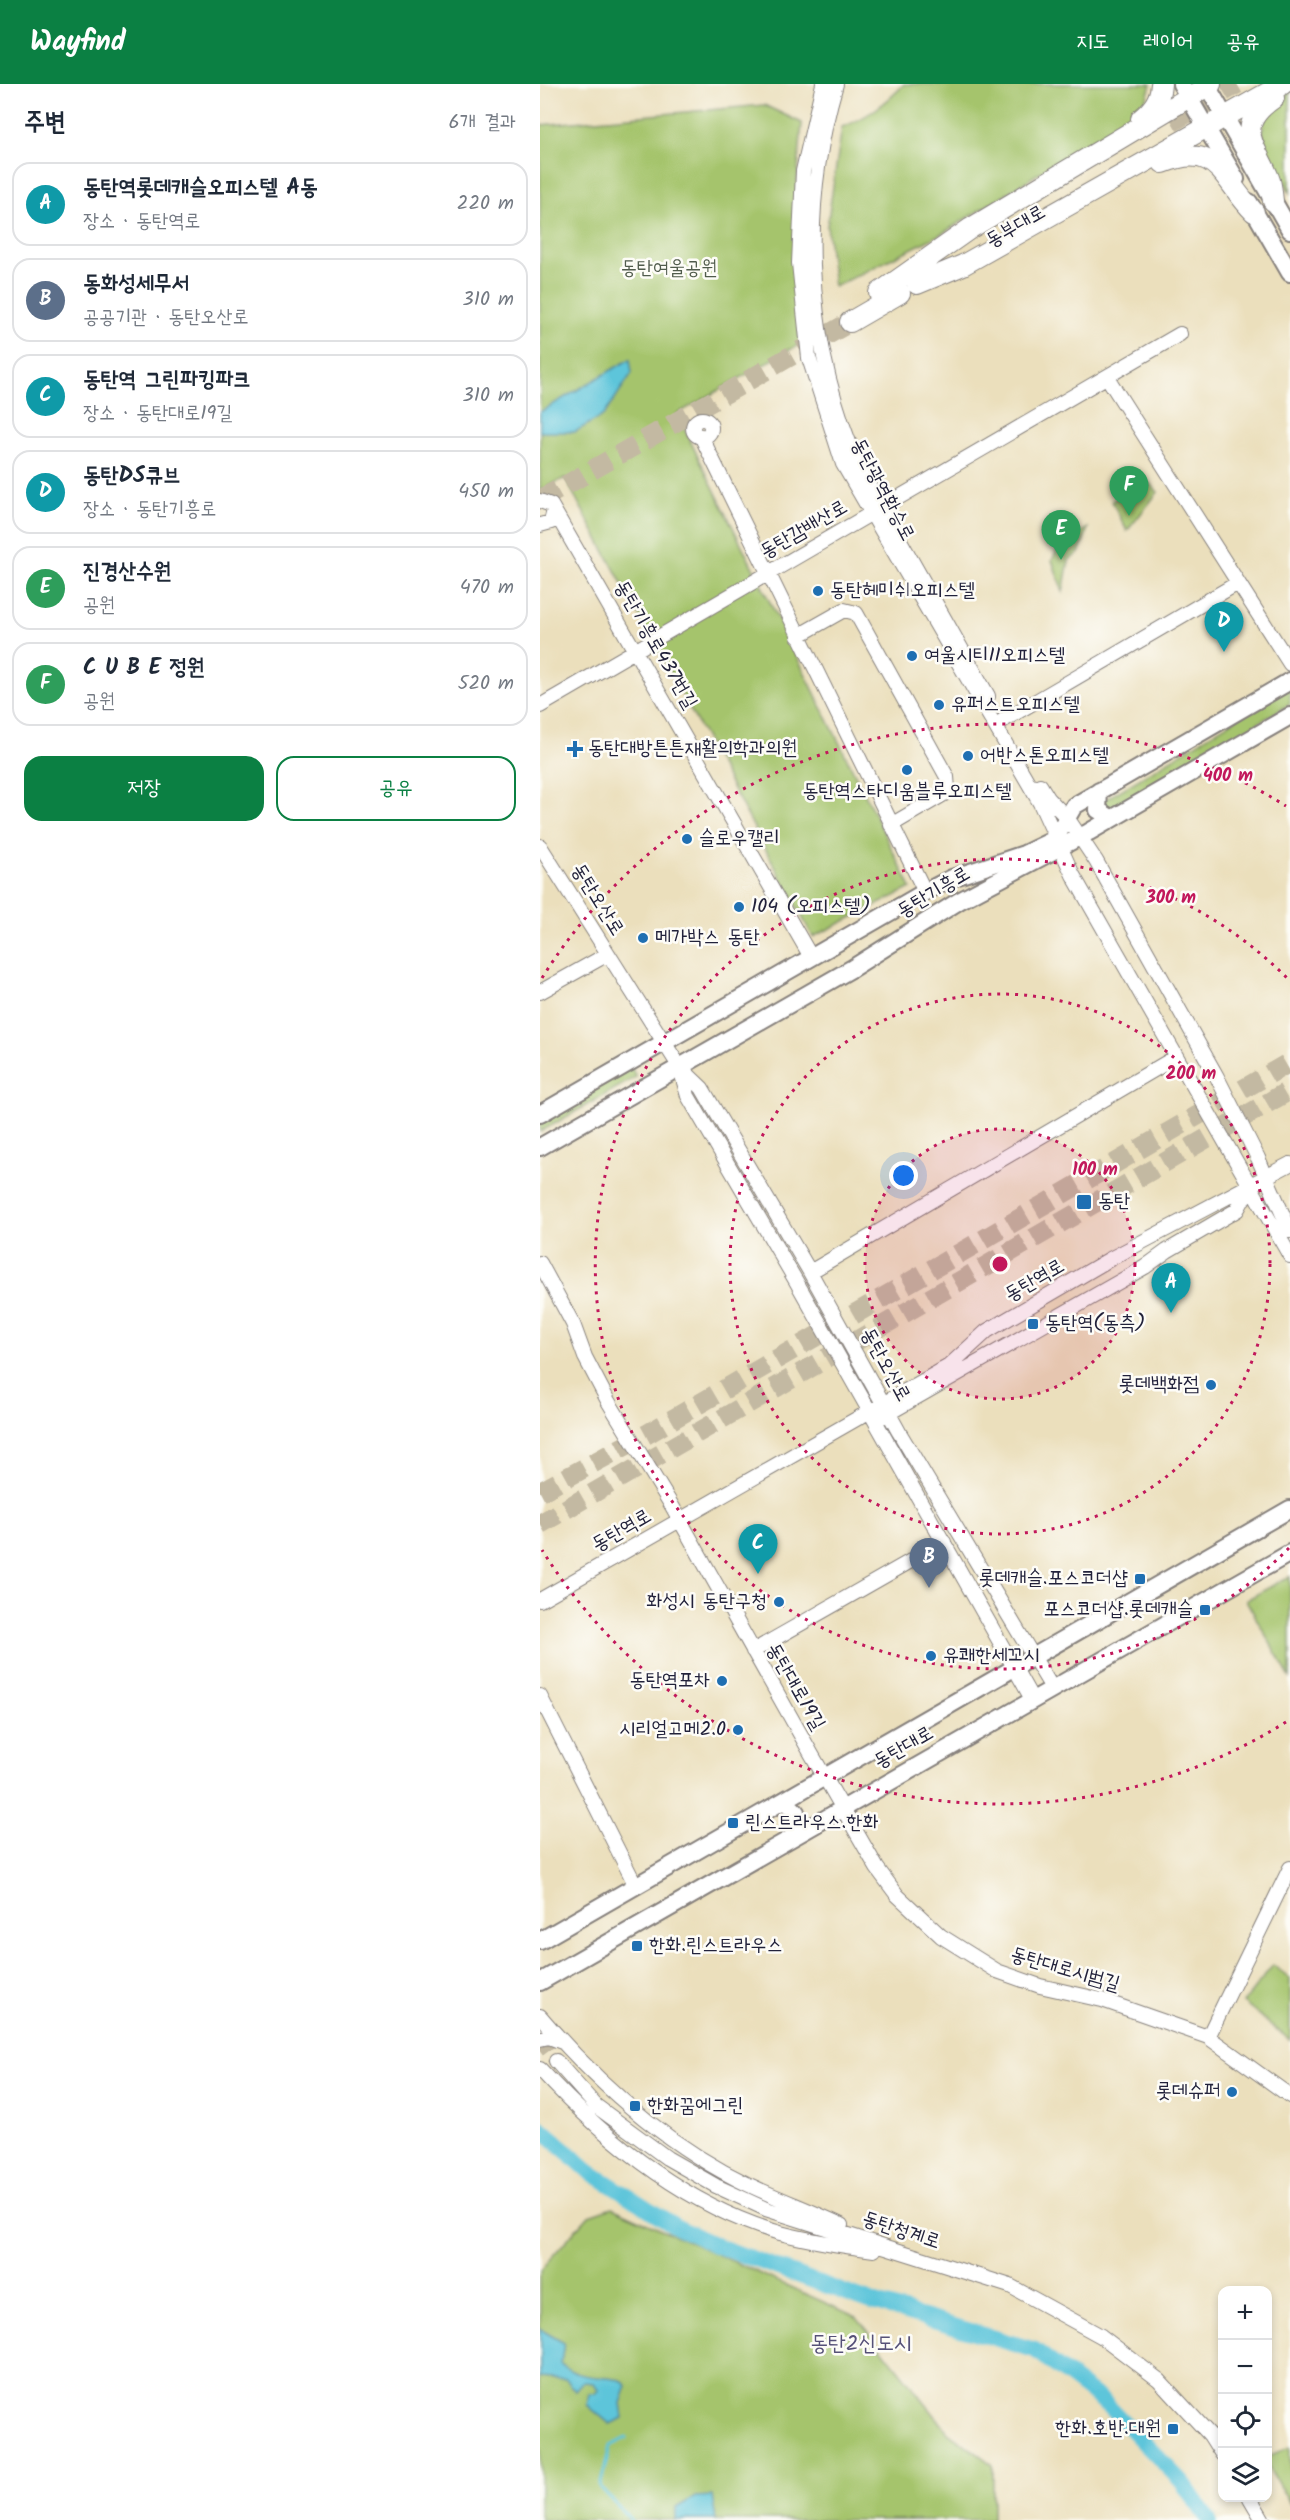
<!DOCTYPE html>
<html lang="ko">
<head>
<meta charset="utf-8">
<style>
  :root { --surface:#fff; --page:#f6f6f7; --text:#1f2937; --muted:#747a83; --line:#e0e1e3; --accent:#0b8043 }
  body { margin:0; font-family:Kalam,"Poor Story",sans-serif; background:var(--page); color:var(--text) }
  .controls { position:absolute; right:18px; bottom:18px; display:grid; overflow:hidden; border-radius:12px; box-shadow:0 3px 9px #0003 }
  .controls button { width:54px; height:54px; display:grid; place-items:center; padding:0; border:0; border-bottom:2px solid var(--line); background:var(--surface); color:var(--text); font:30px sans-serif }
  .you { position:absolute; left:364px; top:1092px; width:21px; height:21px; margin:-15px; border:4px solid #fff; border-radius:50%; background:#1a73e8; box-shadow:0 0 0 9px #1a73e833 }
  .badge { display:grid; place-items:center; width:39px; height:39px; border-radius:50%; background:var(--accent); color:#fff; font-size:20px; font-weight:700 }
  .pin { position:absolute; translate:-50% -50px; filter:drop-shadow(0 2px 3px #0008) }
  .pin::after { content:''; position:absolute; top:32px; width:21px; height:18px; background:inherit; clip-path:polygon(0 0,100% 0,50% 100%) }
  .list { margin:0; padding:0; list-style:none }
  h2 { display:flex; justify-content:space-between; align-items:center; height:78px; margin:0; padding:0 24px; font-size:26px }
  h2 small { font-size:20px; font-weight:400; color:var(--muted) }
  .list li { display:grid; grid-template-columns:39px 1fr auto; gap:18px; align-items:center; box-sizing:border-box; height:84px; margin:0 12px 12px; padding:0 12px; border:2px solid var(--line); border-radius:18px }
  .list b { display:block; font-size:22px; white-space:nowrap }
  .list p { margin:0; font-size:20px; white-space:nowrap; color:var(--muted) }
  .list em { font-size:20px; font-style:normal; color:var(--muted) }
  .actions { display:flex; gap:12px; padding:18px 24px }
  .actions a { flex:1; padding:14px 0; border:2px solid var(--accent); border-radius:18px; text-align:center; font-size:21px; color:var(--accent) }
  .actions .main { background:var(--accent); color:#fff }
  .icon { flex:none; width:33px; height:33px; fill:none; stroke:currentColor; stroke-width:2; stroke-linecap:round; stroke-linejoin:round }
  .map { position:relative; flex:none; width:750px; height:2436px; overflow:hidden }
  header { display:flex; align-items:center; gap:36px; box-sizing:border-box; height:84px; padding:0 30px; background:var(--accent); color:#fff }
  header strong { font-size:28px }
  nav { display:flex; gap:33px; margin-inline-start:auto; font-size:21px }
  main { display:flex }
  aside { flex:1; background:var(--surface) }
  .map>svg:first-child { display:block }
  .green { fill:#a5c46c; stroke:#647354; stroke-width:1.5 }
  .water { fill:#5dc5da; stroke:#40748a; stroke-width:1.5 }
  .lines { fill:none; stroke-linecap:round; stroke-linejoin:round }
  .stream { stroke:#5dc5da; stroke-width:3 }
  .river { stroke:#5dc5da; stroke-width:16 }
  .minor-tunnel { stroke:#c3b9a2; stroke-width:14; stroke-dasharray:14 7; stroke-linecap:butt }
  .highway-tunnel { stroke:#c3b9a2; stroke-width:20; stroke-dasharray:20 10; stroke-linecap:butt }
  .minor-casing { stroke:#86807c; stroke-width:16 }
  .major-casing { stroke:#86807c; stroke-width:20 }
  .highway-casing { stroke:#86807c; stroke-width:22 }
  .minor { stroke:#fff; stroke-width:14 }
  .major { stroke:#fff; stroke-width:16 }
  .highway { stroke:#fff; stroke-width:20 }
  .ring { fill:none; stroke:#c2185b; stroke-width:3; stroke-dasharray:3 6 }
  .poi-dot { fill:#1f6fb2; stroke:#fdfcf7; stroke-width:2 }
  .labels { text-anchor:middle; dominant-baseline:central; stroke-width:5; stroke-linejoin:round; paint-order:stroke }
  .street-label { font-size:20px; fill:#22223b; stroke:#fdfcf7 }
  .park-label { font-size:20px; fill:#505b4c; stroke:#fdfcf7 }
  .poi-label { font-size:20px; fill:#22223b; stroke:#fdfcf7; text-anchor:start }
  .quarter-label { font-size:22px; fill:#565178; stroke:#fdfcf7 }
  .centre { fill:#c2185b; stroke:#fdfcf7; stroke-width:3 }
  .ring-label { font-size:18px; text-anchor:middle; font-weight:bold; fill:#c2185b; stroke:#fdfcf7; stroke-width:5; stroke-linejoin:round; paint-order:stroke }
</style>
</head>
<body>
<header>
<strong>Wayfind</strong>
<nav><a>지도</a><a>레이어</a><a>공유</a></nav>
</header>
<main>
<aside>
<h2>주변<small>6개 결과</small></h2>
<ul class="list">
<li><span class="badge" style="background:#0f9aa8">A</span><div><b>동탄역롯데캐슬오피스텔 A동</b><p>장소 · 동탄역로</p></div><em>220 m</em></li>
<li><span class="badge" style="background:#5c6f8a">B</span><div><b>동화성세무서</b><p>공공기관 · 동탄오산로</p></div><em>310 m</em></li>
<li><span class="badge" style="background:#0f9aa8">C</span><div><b>동탄역 그린파킹파크</b><p>장소 · 동탄대로19길</p></div><em>310 m</em></li>
<li><span class="badge" style="background:#0f9aa8">D</span><div><b>동탄DS큐브</b><p>장소 · 동탄기흥로</p></div><em>450 m</em></li>
<li><span class="badge" style="background:#2e9e5b">E</span><div><b>진경산수원</b><p>공원</p></div><em>470 m</em></li>
<li><span class="badge" style="background:#2e9e5b">F</span><div><b>C U B E 정원</b><p>공원</p></div><em>520 m</em></li>
</ul>
<div class="actions"><a class="main">저장</a><a>공유</a></div>
</aside>
<div class="map">
<svg width="750" height="2436" viewBox="0 0 750 2436">
  <rect width="100%" height="100%" fill="#fdfcf7"/>
  <filter id="ink" filterUnits="userSpaceOnUse"><feTurbulence type="fractalNoise" baseFrequency=".0167" numOctaves="2"/><feDisplacementMap in="SourceGraphic" scale="12" xChannelSelector="R" yChannelSelector="G"/><feConvolveMatrix kernelMatrix="1 2 1 2 8 2 1 2 1" color-interpolation-filters="sRGB"/></filter>
  <filter id="wash" filterUnits="userSpaceOnUse"><feTurbulence type="fractalNoise" baseFrequency=".008" numOctaves="4" result="noise"/><feDisplacementMap in="SourceGraphic" scale="24" xChannelSelector="R" yChannelSelector="G"/><feGaussianBlur stdDeviation="1.35" result="paint"/><feColorMatrix in="noise" values="0 0 0 0 0 0 0 0 0 0 0 0 0 0 0 0 0 1.4 0 .05"/><feComposite in="paint" operator="in"/></filter>
  <g filter="url(#wash)">
    <rect width="100%" height="100%" fill="#ebdfbc"/>
    <path class="green" d="M364,0H611L607,14L594,30L403,149L294,203L287,142L302,43C325,35 348,18 364,0Z
      M750,7V110C741,85 711,56 728,26C733,19 744,13 750,7Z
      M224,21L262,39L255,122L260,260L137,330L371,804L273,853L25,394L0,407V41Z
      M603,393L618,408L587,447L572,417L594,405Z
      M548,444L539,469L529,476L523,508L512,476L522,458Z
      M750,602V620L570,727L562,717C626,681 686,639 750,602Z
      M91,983L96,993L0,1048V1036Z
      M750,1492V1594L706,1516Z
      M733,1881L750,1894V1956L703,1919Z
      M72,2123L317,2233L408,2348L453,2381V2436H0V2186L49,2131Z
      M750,2363V2420L728,2383V2372Z"/>
    <path class="water" d="M90,275L92,289L64,331L35,348H0V328Z
      M0,2245L24,2259L21,2279C34,2295 62,2292 81,2296L87,2302L81,2319L83,2334L70,2340L47,2321L49,2310H55L58,2306L54,2299L44,2298L36,2307L26,2295L0,2293Z
      M172,2412L176,2436H136V2424L155,2413Z"/>
    <g class="lines">
      <path class="stream" d="M86,2354L70,2362L60,2403L91,2436"/>
      <path class="river" d="M0,2044L50,2088L137,2143L175,2161L326,2216L495,2266L565,2319L642,2398L669,2436"/>
    </g>
  </g>
  <g filter="url(#ink)">
    <g class="lines">
      <path class="minor-tunnel" d="M0,1956L16,1977"/>
      <path class="highway-tunnel" d="M632,38L697,0
        M0,416L310,238
        M0,1408L109,1349L750,978
        M0,1440L750,1006"/>
      <defs>
        <path id="minor" d="M283,0L263,87L259,179L269,274L303,380L500,719L533,791L750,1172
          M296,0C261,119 265,245 310,361C323,395 343,426 361,458C390,509 419,561 448,612
          M567,293L750,580
          M153 344a9 9 0 1 1 18 0a9 9 0 1 1-18 0Z
          M161,352L385,808
          M0,417L11,421L271,873
          M0,441L11,438L14,426
          M258,552L304,526L316,529L407,693L408,705L404,710L351,741
          M0,622L640,250
          M462,637L698,499
          M500,701L508,714L528,735L556,777L677,993L718,1074L750,1147
          M0,762L139,982L162,1004L270,1188L359,1348L512,1604
          M0,908L68,870
          M140,984L148,1012L256,1197L492,1615
          M0,1179L33,1240L45,1273L68,1317L132,1422L272,1671L337,1784L357,1811L401,1852L457,1887L500,1902L562,1916L668,1953L750,2012
          M270,1188L636,973
          M342,1333L605,1183L627,1167L697,1126L710,1103
          M0,1516L409,1282L447,1247L570,1175L750,1080
          M213,1567L404,1458
          M0,1612L96,1802
          M0,1932C58,2000 127,2062 209,2101C239,2115 271,2127 301,2141
          M668,1953L750,1784
          M0,1955L9,1953L22,1958
          M16,1977L56,2022L127,2074L176,2102L226,2125L470,2202L561,2252L619,2296L670,2351L682,2370
          M0,1985C65,2056 145,2122 240,2149C271,2157 303,2162 334,2166
          M710,2414L723,2436"/>
        <path id="major" d="M641,0L696,95
          M666,0L750,146
          M709,118L750,189
          M559,707L558,726L571,734
          M0,1030L385,808L412,794L484,770L515,755L534,722L750,597
          M0,1063L311,885L419,817L549,748L750,632
          M245,1717L256,1728L253,1751
          M0,1857L750,1425
          M0,1898L750,1469"/>
        <path id="highway" d="M601,35C613,25 620,16 621,0
          M623,79C679,57 681,95 714,128
          M733,117C732,110 732,101 729,94C716,61 692,43 734,14
          M377,200L423,181L743,0
          M339,209L431,144L671,0
          M310,238L360,209"/>
      </defs>
      <use href="#minor" class="minor-casing"/>
      <use href="#major" class="major-casing"/>
      <use href="#highway" class="highway-casing"/>
      <use href="#minor" class="minor"/>
      <use href="#major" class="major"/>
      <use href="#highway" class="highway"/>
    </g>
  </g>
  <circle cx="460" cy="1180" r="135" fill="#c2185b" fill-opacity=".12"/>
  <g class="ring">
    <circle cx="460" cy="1180" r="135"/>
    <circle cx="460" cy="1180" r="270"/>
    <path d="M749 1464A405 405 0 1 1 749 896"/>
    <path d="M746 1638A540 540 0 0 1 2 1466M2 894A540 540 0 0 1 746 722"/>
  </g>
  <g class="poi-dot">
    <circle cx="278" cy="507" r="6"/>
    <circle cx="372" cy="572" r="6"/>
    <circle cx="399" cy="621" r="6"/>
    <path d="M32 656h6v6h6v6h-6v6h-6v-6h-6v-6h6z"/>
    <circle cx="428" cy="672" r="6"/>
    <circle cx="367" cy="686" r="6"/>
    <circle cx="147" cy="755" r="6"/>
    <circle cx="199" cy="823" r="6"/>
    <circle cx="103" cy="854" r="6"/>
    <rect x="536" y="1110" width="16" height="16" rx="3"/>
    <rect x="487" y="1234" width="12" height="12" rx="3"/>
    <circle cx="671" cy="1301" r="6"/>
    <rect x="594" y="1489" width="12" height="12" rx="3"/>
    <circle cx="239" cy="1518" r="6"/>
    <rect x="659" y="1520" width="12" height="12" rx="3"/>
    <circle cx="391" cy="1572" r="6"/>
    <circle cx="182" cy="1597" r="6"/>
    <circle cx="198" cy="1646" r="6"/>
    <rect x="187" y="1733" width="12" height="12" rx="3"/>
    <rect x="91" y="1856" width="12" height="12" rx="3"/>
    <circle cx="692" cy="2008" r="6"/>
    <rect x="89" y="2016" width="12" height="12" rx="3"/>
    <rect x="627" y="2339" width="12" height="12" rx="3"/>
  </g>
  <g class="labels">
    <g class="street-label">
      <text transform="translate(476 143) rotate(-30)">동부대로</text>
      <text transform="translate(342 406) rotate(62)">동탄광역환승로</text>
      <text transform="translate(264 446) rotate(-30)">동탄감배산로</text>
      <text transform="translate(115 561) rotate(60)">동탄기흥로437번길</text>
      <text transform="translate(394 809) rotate(-31)">동탄기흥로</text>
      <text transform="translate(57 816) rotate(58)">동탄오산로</text>
      <text transform="translate(495 1197) rotate(-30)">동탄역로</text>
      <text transform="translate(345 1281) rotate(61)">동탄오산로</text>
      <text transform="translate(82 1447) rotate(-30)">동탄역로</text>
      <text transform="translate(255 1603) rotate(60)">동탄대로19길</text>
      <text transform="translate(364 1664) rotate(-30)">동탄대로</text>
      <text transform="translate(525 1886) rotate(16)">동탄대로시범길</text>
      <text transform="translate(361 2147) rotate(18)">동탄청계로</text>
    </g>
    <g class="park-label">
      <text x="129" y="185">동탄여울공원</text>
    </g>
    <g class="poi-label">
      <text x="290" y="507">동탄헤미쉬오피스텔</text>
      <text x="384" y="572">여울시티II오피스텔</text>
      <text x="411" y="621">유퍼스트오피스텔</text>
      <text x="48" y="665">동탄대방튼튼재활의학과의원</text>
      <text x="440" y="672">어반스톤오피스텔</text>
      <text x="367" y="708" text-anchor="middle">동탄역스타디움블루오피스텔</text>
      <text x="159" y="755">슬로우캘리</text>
      <text x="211" y="823">104 (오피스텔)</text>
      <text x="115" y="854">메가박스 동탄</text>
      <text x="558" y="1118">동탄</text>
      <text x="505" y="1240">동탄역(동측)</text>
      <text x="659" y="1301" text-anchor="end">롯데백화점</text>
      <text x="588" y="1495" text-anchor="end">롯데캐슬.포스코더샵</text>
      <text x="227" y="1518" text-anchor="end">화성시 동탄구청</text>
      <text x="653" y="1526" text-anchor="end">포스코더샵.롯데캐슬</text>
      <text x="403" y="1572">유쾌한세꼬시</text>
      <text x="170" y="1597" text-anchor="end">동탄역포차</text>
      <text x="186" y="1646" text-anchor="end">시리얼고메2.0</text>
      <text x="205" y="1739">린스트라우스.한화</text>
      <text x="109" y="1862">한화.린스트라우스</text>
      <text x="680" y="2008" text-anchor="end">롯데슈퍼</text>
      <text x="107" y="2022">한화꿈에그린</text>
      <text x="621" y="2345" text-anchor="end">한화.호반.대원</text>
    </g>
    <g class="quarter-label">
      <text x="321" y="2260">동탄2신도시</text>
    </g>
  </g>
  <circle cx="460" cy="1180" r="9" class="centre"/>
  <g class="ring-label">
    <text x="688" y="697">400 m</text>
    <text x="631" y="819">300 m</text>
    <text x="651" y="995">200 m</text>
    <text x="555" y="1091">100 m</text>
  </g>
</svg>
<div class="controls">
<button>+</button>
<button>−</button>
<button><svg class="icon" aria-label="locate" viewBox="0 0 24 24"><circle cx="12" cy="12" r="6"/><path d="M12 2v4M12 18v4M2 12h4M18 12h4"/></svg></button>
<button><svg class="icon" aria-label="layers" viewBox="0 0 24 24"><path d="M12 4l9 5-9 5-9-5zM3 14l9 5 9-5"/></svg></button>
</div>
<div class="you"></div>
<div class="pin badge" style="left:631px;top:1229px;background:#0f9aa8">A</div>
<div class="pin badge" style="left:389px;top:1504px;background:#5c6f8a">B</div>
<div class="pin badge" style="left:218px;top:1490px;background:#0f9aa8">C</div>
<div class="pin badge" style="left:684px;top:568px;background:#0f9aa8">D</div>
<div class="pin badge" style="left:521px;top:476px;background:#2e9e5b">E</div>
<div class="pin badge" style="left:589px;top:432px;background:#2e9e5b">F</div>
</div>
</main>
</body>
</html>
